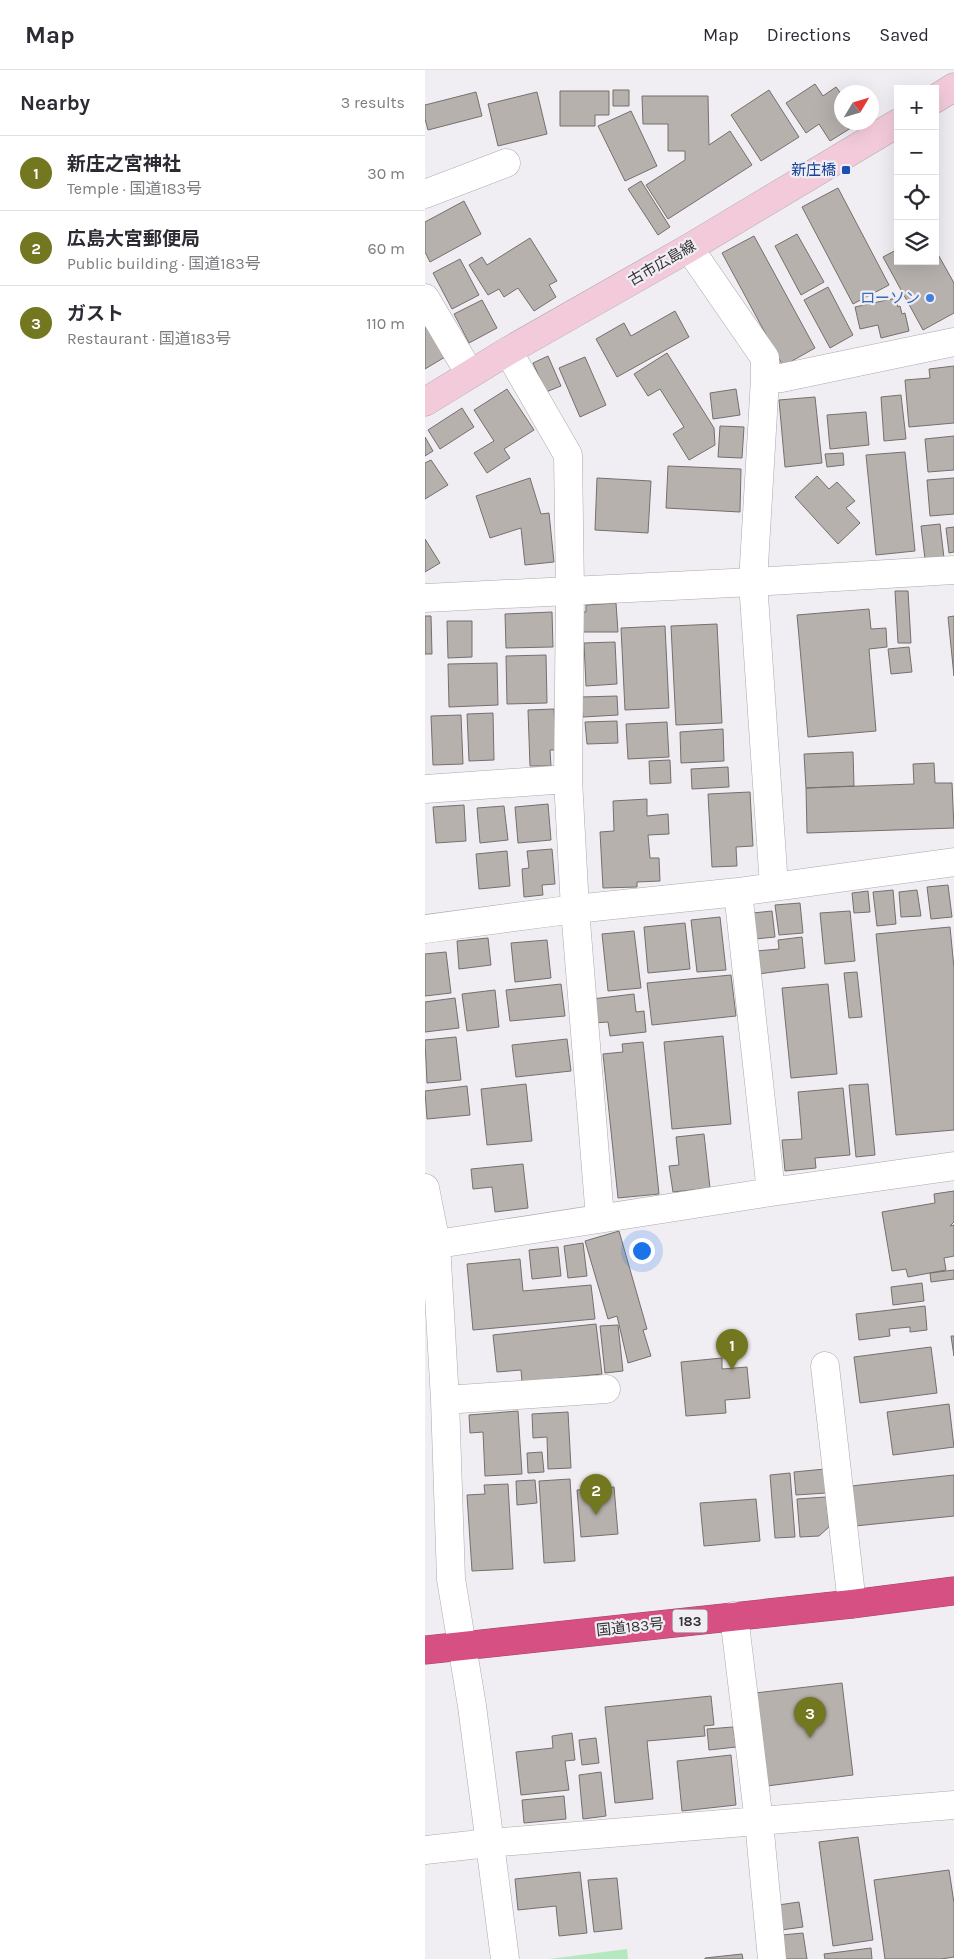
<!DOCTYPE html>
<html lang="en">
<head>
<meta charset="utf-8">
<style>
  :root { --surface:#fff; --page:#f7f7f7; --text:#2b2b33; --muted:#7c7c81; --line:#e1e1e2; --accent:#737720 }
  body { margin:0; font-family:Karla,"Noto Sans JP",sans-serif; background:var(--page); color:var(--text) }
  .controls { position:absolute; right:15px; top:15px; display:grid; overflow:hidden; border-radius:0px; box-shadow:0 5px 20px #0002 }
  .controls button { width:45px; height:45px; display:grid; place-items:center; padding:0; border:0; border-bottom:1px solid var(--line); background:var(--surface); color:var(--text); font:25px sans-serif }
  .compass { position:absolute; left:409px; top:15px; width:45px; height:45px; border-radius:50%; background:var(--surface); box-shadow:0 5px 20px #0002; rotate:52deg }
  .you { position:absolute; left:216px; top:1180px; width:18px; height:18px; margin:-12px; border:4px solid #fff; border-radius:50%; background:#1a73e8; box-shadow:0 0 0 8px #1a73e833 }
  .badge { display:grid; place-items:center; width:32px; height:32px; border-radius:50%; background:var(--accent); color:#fff; font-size:16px; font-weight:700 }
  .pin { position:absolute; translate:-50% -41px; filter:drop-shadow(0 1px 2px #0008) }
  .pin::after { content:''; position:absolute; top:26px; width:18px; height:15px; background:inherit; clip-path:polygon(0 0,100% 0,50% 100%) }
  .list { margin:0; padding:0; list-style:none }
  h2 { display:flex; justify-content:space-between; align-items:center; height:65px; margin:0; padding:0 20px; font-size:21px }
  h2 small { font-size:16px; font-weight:400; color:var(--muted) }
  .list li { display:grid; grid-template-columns:32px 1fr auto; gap:15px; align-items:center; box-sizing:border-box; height:75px; padding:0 20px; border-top:1px solid var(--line) }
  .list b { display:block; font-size:19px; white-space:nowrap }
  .list p { margin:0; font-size:16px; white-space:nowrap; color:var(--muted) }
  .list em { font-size:16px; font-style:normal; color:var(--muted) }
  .icon { flex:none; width:28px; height:28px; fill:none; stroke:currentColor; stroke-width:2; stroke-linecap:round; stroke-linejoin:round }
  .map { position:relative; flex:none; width:529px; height:1889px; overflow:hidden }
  header { display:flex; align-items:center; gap:30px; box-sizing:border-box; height:70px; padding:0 25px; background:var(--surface); border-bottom:1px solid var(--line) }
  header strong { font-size:24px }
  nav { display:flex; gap:28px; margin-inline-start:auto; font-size:18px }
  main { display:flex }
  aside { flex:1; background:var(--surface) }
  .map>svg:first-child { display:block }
  .green { fill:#b4e8bf }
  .building { fill:#b7b1ae; stroke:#756f6d }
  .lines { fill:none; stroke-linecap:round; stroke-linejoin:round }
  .street-casing { stroke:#aba9ae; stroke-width:29 }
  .secondary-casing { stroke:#aba9ae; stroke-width:29 }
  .highway-casing { stroke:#9e4667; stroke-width:29 }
  .street { stroke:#fff; stroke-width:28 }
  .secondary { stroke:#f3cada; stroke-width:28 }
  .highway { stroke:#d75083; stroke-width:28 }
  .transit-dot { fill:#1a4fb4; stroke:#f0edf3; stroke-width:2 }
  .shop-dot { fill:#3f7fe0; stroke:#f0edf3; stroke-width:2 }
  .labels { text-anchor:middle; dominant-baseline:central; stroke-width:4.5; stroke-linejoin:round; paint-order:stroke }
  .shield { fill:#f0edf3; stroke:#6c6a6d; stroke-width:1 }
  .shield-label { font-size:14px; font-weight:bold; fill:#333234 }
  .transit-label { font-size:15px; fill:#164399; stroke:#f0edf3; text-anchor:end }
  .street-label { font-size:15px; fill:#333234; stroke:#f0edf3 }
  .shop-label { font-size:15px; fill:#366cbe; stroke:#f0edf3; text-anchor:end }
</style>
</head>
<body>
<header>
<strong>Map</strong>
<nav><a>Map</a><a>Directions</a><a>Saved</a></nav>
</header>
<main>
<aside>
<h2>Nearby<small>3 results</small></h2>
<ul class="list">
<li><span class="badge">1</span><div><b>新庄之宮神社</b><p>Temple · 国道183号</p></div><em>30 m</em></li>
<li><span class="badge">2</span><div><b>広島大宮郵便局</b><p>Public building · 国道183号</p></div><em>60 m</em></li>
<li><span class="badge">3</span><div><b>ガスト</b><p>Restaurant · 国道183号</p></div><em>110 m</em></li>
</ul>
</aside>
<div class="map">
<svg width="529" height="1889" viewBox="0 0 529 1889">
  <rect width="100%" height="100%" fill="#f0edf3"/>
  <path class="green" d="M202,1879L203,1889H124Z"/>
  <path class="building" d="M390,14L398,26L411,17L417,25V52L434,53L405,71L394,54L381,63L361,33Z
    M188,20H204V36H188Z
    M344,20L374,67L336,91L306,45Z
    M135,21H184V45H170V56H135Z
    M51,22L57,46L3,60L0,49V35Z
    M112,22L122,64L73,76L63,34Z
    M217,26H283L284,75L305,61L327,95L243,149L221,115L260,90V81H243V54H218Z
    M206,41L232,96L200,111L173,56Z
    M216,111L245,157L233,165L203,119Z
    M413,118L464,215L428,234L377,137Z
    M39,131L56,164L5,192L0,182V152Z
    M372,164L399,212L376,225L350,176Z
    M329,166L390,278L358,296L297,183Z
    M105,168L132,211L124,215L131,227L109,241L93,218L79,227L74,219L63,225L44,195L57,187L62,195Z
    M473,179V191H510V179L529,213V243L498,260L458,187Z
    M35,189L54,225L27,239L8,203Z
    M403,217L428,265L405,278L379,230Z
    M471,228L473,237L475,236L477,244L480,243L484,261L456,268L453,255L435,259L430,237Z
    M57,230L72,258L44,273L29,244Z
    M250,241L264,267L192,307L171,269L199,253L206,266Z
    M0,255L20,287L0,299Z
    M242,283L289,358L290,375L264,390L248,364L259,357L235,319L223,326L209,304Z
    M123,286L136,316L121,322L108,293Z
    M160,287L181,335L155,347L134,298Z
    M529,296V353L484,357L480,310L505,308L504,299Z
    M82,319L109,360L79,379L85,388L62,403L49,383L69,371L49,340Z
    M311,319L315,345L288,349L285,323Z
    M476,325L481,369L459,371L456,327Z
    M390,327L397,393L360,397L354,330Z
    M37,338L49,357L15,379L3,360Z
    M441,342L444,375L405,379L402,345Z
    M295,356L319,357L317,388L293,387Z
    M529,366V400L503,402L500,369Z
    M0,367L8,381L0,386Z
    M480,382L490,481L451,485L441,385Z
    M418,383L419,395L402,397L400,384Z
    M6,390L23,415L0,429V393Z
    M243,396L316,399L315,442L241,438Z
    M392,406L404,419L412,412L430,431L421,438L435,453L413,474L370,427Z
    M105,408L116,444L124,443L129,492L100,495L96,458L65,468L51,426Z
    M172,408L226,411L223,463L170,460Z
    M529,408V444L505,446L502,410Z
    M515,454L519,488L500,489L496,456Z
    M529,457V482L524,483L521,458Z
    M0,469L15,493L0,502Z
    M470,521H483L486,573H473Z
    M191,533L193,562H157L156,542H161V535Z
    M444,539L446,559L461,558L462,577L444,579L451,661L383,667L372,545Z
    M127,542L128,577L81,578L80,544Z
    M0,546H6L7,584H0Z
    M529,546V606L523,547Z
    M22,551H47V587L23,588Z
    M292,554L297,653L251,655L246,556Z
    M240,556L244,638L200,640L196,558Z
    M190,572L192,614L161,616L159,573Z
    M484,577L487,602L466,604L463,579Z
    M121,585L122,633L82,634L81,586Z
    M72,593L73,635L24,637L23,594Z
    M192,626L193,645L158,647L156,627Z
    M129,639L131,680H125L126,696H105L103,640Z
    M68,643L69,690L44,691L42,644Z
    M36,645L38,694L8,695L6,646Z
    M192,651L193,673L162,674L160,652Z
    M242,652L244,687L203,689L201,654Z
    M298,659L299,691L256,693L255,662Z
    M428,682L429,716L381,718L379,684Z
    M245,690L246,713L225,714L224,691Z
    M509,693L510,713H527L529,758L382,763L381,718L489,714L488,694Z
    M303,697L304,717L267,719L266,699Z
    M325,722L328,776L311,777L312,796L287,797L283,724Z
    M222,729V746L243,744L244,764L223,765L225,788H234L235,811L212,812V817L178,818L175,762L189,761L188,731Z
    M123,734L126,770L93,773L90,737Z
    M39,735L41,771L11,773L8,737Z
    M79,736L83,770L55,773L52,738Z
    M127,779L130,814L117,815L118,825L99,827L97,799L104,798L102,781Z
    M82,781L85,816L54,819L51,784Z
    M523,815L527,847L506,849L502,817Z
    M468,820L471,854L452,856L448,822Z
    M492,820L496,846L476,847L474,822Z
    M443,821L445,842L429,843L427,823Z
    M375,833L378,863L354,865L350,835Z
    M347,841L350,867L330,869L328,843Z
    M425,841L430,891L400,894L395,843Z
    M295,847L301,900L272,902L266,850Z
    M260,853L265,899L223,903L219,857Z
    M525,857L529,898V1060L471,1065L451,864Z
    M209,861L216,918L183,921L177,864Z
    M377,867L380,898L333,904L331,881L354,879L353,870Z
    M63,868L66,895L34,899L32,871Z
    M122,870L126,908L90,912L86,873Z
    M21,882L26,923L0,926V884Z
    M432,902L437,947L424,948L419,903Z
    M306,905L311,946L227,955L222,913Z
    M136,914L140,946L85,951L81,920Z
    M403,914L412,1004L366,1008L357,918Z
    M70,920L74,957L42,961L37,924Z
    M209,924L211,942L219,941L221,962L185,966L183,952L169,953L167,929Z
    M30,928L34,958L0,962V932Z
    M298,966L306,1054L247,1059L239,972Z
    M31,967L36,1010L2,1013L0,970Z
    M142,969L146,1001L91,1007L87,975Z
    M218,972L234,1124L193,1128L178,984L198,982L197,974Z
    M101,1014L107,1071L62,1075L56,1019Z
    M443,1014L450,1085L431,1087L424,1015Z
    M42,1016L45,1045L2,1049L0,1021Z
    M418,1018L425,1085L390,1088L391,1098L360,1101L357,1070L377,1069L373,1022Z
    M279,1064L285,1118L248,1122L244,1096L254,1095L251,1067Z
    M98,1094L103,1138L70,1142L67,1117L48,1119L46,1099Z
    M529,1121V1152L525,1156L529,1155V1186L519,1188L521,1200L483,1207L481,1199L467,1201L457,1142L510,1133L509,1124Z
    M194,1161L222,1259L218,1260L226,1286L203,1293L192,1246L183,1249L160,1171Z
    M158,1173L162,1206L143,1208L139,1176Z
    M133,1177L136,1206L107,1209L104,1180Z
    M95,1189L98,1221L166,1215L170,1249L48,1260L42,1194Z
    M529,1200V1209L506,1212L505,1203Z
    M497,1213L499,1231L468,1235L466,1217Z
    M500,1236L502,1260L485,1262V1257L464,1259L465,1266L434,1270L431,1244Z
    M171,1254L177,1304L97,1312L96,1300L72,1302L68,1265Z
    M193,1255L198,1301L180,1303L175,1256Z
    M526,1266H529V1286Z
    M506,1277L512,1323L435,1333L429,1287Z
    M297,1288V1299L322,1297L325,1328L300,1330L301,1343L261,1346L256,1292Z
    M524,1334L529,1377L468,1385L462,1342Z
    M93,1341L97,1404L60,1406L58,1362L45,1363L44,1345Z
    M143,1342L146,1398L123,1399L122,1367L108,1368L107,1344Z
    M117,1382L119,1402L103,1403L102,1383Z
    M400,1399L401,1423L371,1425L369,1402Z
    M365,1403L370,1467L350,1468L345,1405Z
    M529,1405V1446L430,1456L426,1416Z
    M145,1409L150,1491L119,1493L114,1411Z
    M110,1410L112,1433L92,1435L91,1411Z
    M83,1414L88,1499L47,1501L42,1425L60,1424L59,1415Z
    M189,1417L193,1464L156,1467L152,1420Z
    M401,1427L404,1457L394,1466L375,1467L372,1429Z
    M331,1429L335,1471L279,1476L275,1433Z
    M417,1613L428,1705L342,1716L330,1623Z
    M286,1626L289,1655L279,1656L280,1666L222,1671L228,1729L190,1733L180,1637Z
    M308,1657L311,1677L284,1680L282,1659Z
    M147,1663L150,1690L140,1691L144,1720L96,1725L91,1682L128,1678L127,1666Z
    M171,1668L174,1693L157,1695L154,1670Z
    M306,1685L311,1735L257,1741L252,1691Z
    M176,1702L181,1746L158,1749L154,1705Z
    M139,1726L141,1749L99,1753L97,1730Z
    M433,1767L448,1870L408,1876L394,1772Z
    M524,1800L529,1833V1887L516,1889H460L449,1810Z
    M155,1802L162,1863L134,1866L131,1836L93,1840L90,1809Z
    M192,1808L197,1859L169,1862L163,1810Z
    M374,1832L378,1857L356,1860L353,1835Z
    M378,1863L382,1889H360L357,1865Z
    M446,1878L447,1889H400L399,1884Z
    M317,1884L318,1889H280V1888Z"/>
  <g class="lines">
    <defs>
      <path id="street" d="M0,124L81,93
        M264,178L340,288V309L328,512L349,816
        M0,228L45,304
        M83,281L143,385L145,521L143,709L150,839L175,1148
        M340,309L356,308L529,272
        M0,528L328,512L529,500
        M0,719L143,709
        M313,822L346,1122
        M0,859L150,839L313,822L529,792
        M0,1118L11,1174L20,1330L26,1509L47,1636L80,1889
        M0,1176L346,1122L529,1096
        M400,1296L427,1534
        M20,1330L181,1319
        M309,1546L334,1752L347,1889
        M0,1780L64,1773L529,1735"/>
      <path id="secondary" d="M510,29L529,17
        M0,332L83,281L264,178L473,53"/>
      <path id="highway" d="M0,1580L427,1534L529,1521"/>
    </defs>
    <use href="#street" class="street-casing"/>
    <use href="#secondary" class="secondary-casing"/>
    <use href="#highway" class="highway-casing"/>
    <use href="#street" class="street"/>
    <use href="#secondary" class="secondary"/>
    <use href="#highway" class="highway"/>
  </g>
  <rect class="transit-dot" x="416" y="95" width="10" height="10" rx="2.5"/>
  <circle class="shop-dot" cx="505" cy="228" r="5"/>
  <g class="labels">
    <rect class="shield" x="247.5" y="1539.5" width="35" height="23" rx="4"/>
    <g class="shield-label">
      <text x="265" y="1551">183</text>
    </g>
    <g class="transit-label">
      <text x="411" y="100">新庄橋</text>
    </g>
    <g class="street-label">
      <text transform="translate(237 193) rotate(-30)">古市広島線</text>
      <text transform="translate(205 1557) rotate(-6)">国道183号</text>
    </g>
    <g class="shop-label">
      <text x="495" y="228">ローソン</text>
    </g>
  </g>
</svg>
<div class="controls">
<button>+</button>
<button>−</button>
<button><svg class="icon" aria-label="locate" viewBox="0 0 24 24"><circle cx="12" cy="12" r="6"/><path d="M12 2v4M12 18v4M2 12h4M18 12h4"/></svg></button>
<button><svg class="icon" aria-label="layers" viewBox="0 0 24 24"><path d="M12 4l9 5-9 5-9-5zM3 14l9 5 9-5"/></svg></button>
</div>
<svg class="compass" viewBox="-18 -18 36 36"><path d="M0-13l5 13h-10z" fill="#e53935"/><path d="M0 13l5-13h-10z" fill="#7c7c81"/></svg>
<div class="you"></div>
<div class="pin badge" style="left:307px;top:1300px">1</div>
<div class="pin badge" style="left:171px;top:1445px">2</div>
<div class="pin badge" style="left:385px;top:1668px">3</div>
</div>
</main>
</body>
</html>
